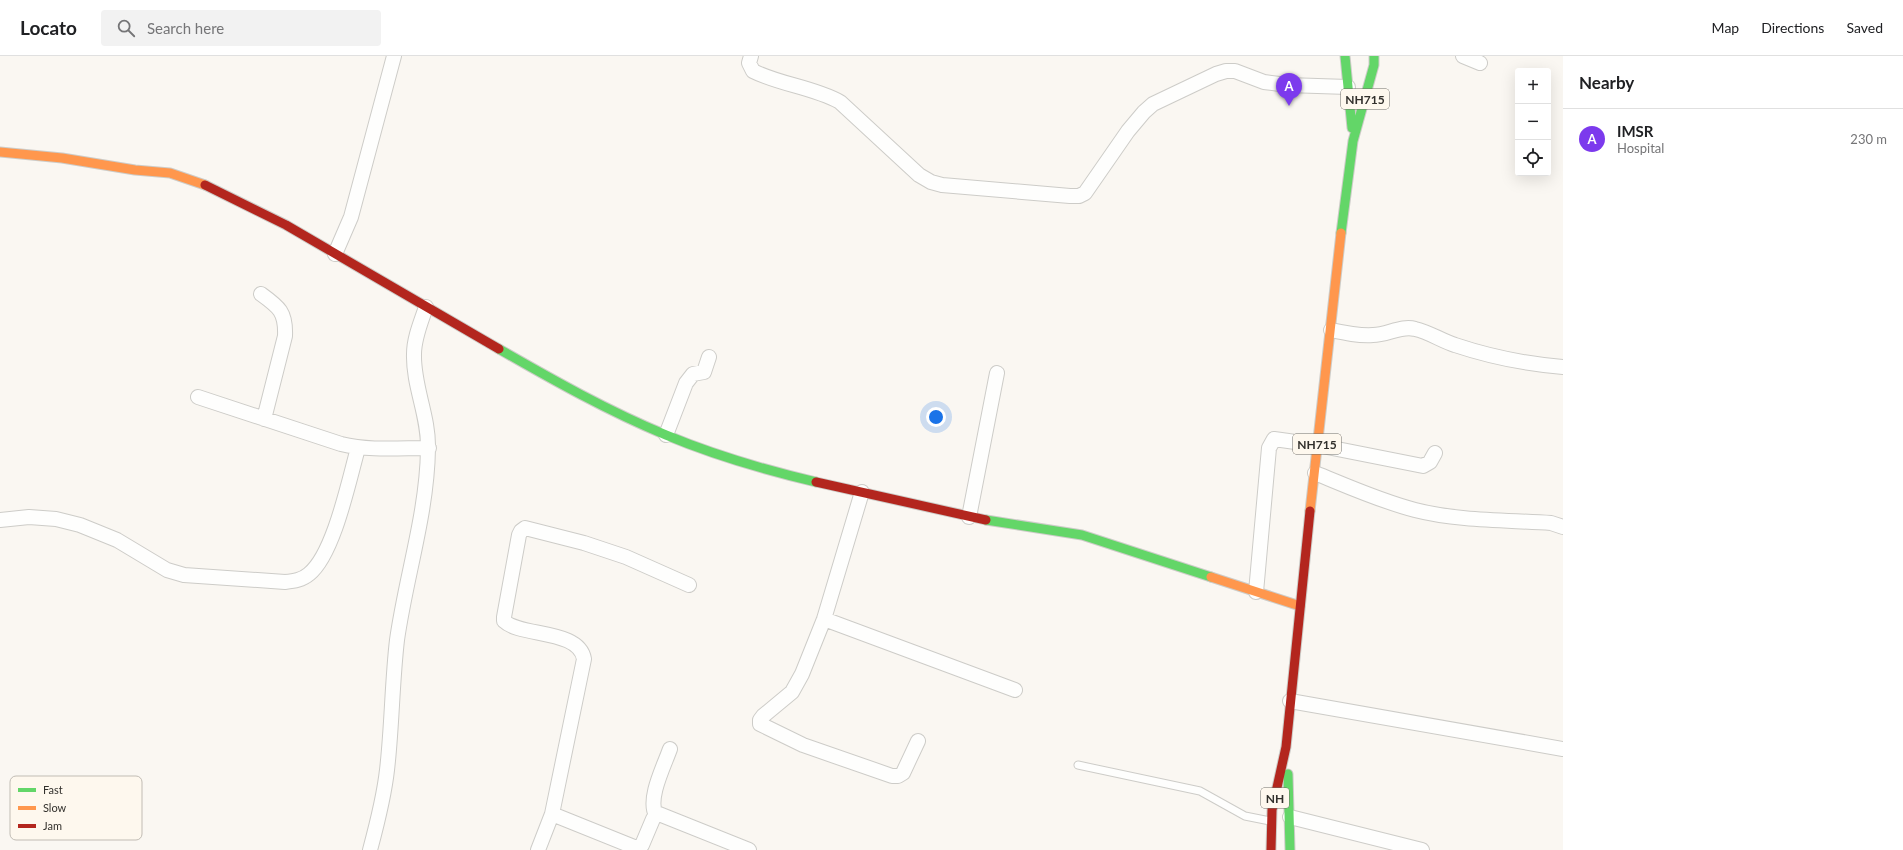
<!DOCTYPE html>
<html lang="en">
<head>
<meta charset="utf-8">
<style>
  :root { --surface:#fff; --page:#f2f2f2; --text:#202124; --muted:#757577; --line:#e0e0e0; --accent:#7c3aed }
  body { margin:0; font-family:Lato,sans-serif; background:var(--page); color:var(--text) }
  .controls { position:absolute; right:12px; top:12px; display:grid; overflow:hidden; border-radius:4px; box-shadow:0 4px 16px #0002 }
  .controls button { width:36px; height:36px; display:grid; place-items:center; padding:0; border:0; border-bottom:1px solid var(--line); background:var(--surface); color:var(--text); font:20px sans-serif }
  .you { position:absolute; left:936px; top:361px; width:14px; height:14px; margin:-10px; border:3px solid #fff; border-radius:50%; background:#1a73e8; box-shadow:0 0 0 6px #1a73e833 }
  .badge { display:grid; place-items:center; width:26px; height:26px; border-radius:50%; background:var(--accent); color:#fff; font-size:13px; font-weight:700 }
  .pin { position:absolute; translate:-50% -33px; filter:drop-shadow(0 1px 2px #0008) }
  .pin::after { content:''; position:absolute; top:21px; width:14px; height:12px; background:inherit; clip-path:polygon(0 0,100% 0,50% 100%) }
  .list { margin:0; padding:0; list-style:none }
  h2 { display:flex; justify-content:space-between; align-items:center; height:52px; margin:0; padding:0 16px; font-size:17px }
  h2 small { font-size:13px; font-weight:400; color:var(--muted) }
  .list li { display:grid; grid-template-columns:26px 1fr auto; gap:12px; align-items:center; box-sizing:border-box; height:60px; padding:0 16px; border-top:1px solid var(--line) }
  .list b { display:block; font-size:15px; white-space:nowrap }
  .list p { margin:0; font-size:13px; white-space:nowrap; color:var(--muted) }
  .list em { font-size:13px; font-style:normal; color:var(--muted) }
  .icon { flex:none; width:22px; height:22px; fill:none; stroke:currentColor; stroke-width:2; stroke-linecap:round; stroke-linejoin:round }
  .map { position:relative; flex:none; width:1563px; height:794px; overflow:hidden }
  header { display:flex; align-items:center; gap:24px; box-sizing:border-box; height:56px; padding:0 20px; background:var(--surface); border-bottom:1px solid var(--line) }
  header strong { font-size:19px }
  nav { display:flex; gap:22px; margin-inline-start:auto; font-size:14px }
  .search { width:280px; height:36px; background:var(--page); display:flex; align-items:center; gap:10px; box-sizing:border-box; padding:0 14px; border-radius:4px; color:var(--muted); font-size:15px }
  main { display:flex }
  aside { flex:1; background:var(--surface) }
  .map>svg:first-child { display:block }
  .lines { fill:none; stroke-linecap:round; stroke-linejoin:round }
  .lane-casing { stroke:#cdccc8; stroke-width:9 }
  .street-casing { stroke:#cdccc8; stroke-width:16 }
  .fast-casing { stroke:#cdccc8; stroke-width:11 }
  .slow-casing { stroke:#cdccc8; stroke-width:11 }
  .jam-casing { stroke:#cdccc8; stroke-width:11 }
  .lane { stroke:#fefefd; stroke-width:7 }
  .street { stroke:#fefefd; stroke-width:14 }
  .fast { stroke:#63d668; stroke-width:9 }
  .slow { stroke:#ff974d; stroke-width:9 }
  .jam { stroke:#b3261e; stroke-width:9 }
  .labels { text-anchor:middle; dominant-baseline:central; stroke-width:4; stroke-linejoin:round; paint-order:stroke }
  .shield { fill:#fef8ee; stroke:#6f6c66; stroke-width:1 }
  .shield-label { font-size:12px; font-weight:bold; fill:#32302c }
  .key { fill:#fef8ee; stroke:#c1bcb4; stroke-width:1 }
  .key-label { font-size:11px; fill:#32302c }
</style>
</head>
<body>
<header>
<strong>Locato</strong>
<div class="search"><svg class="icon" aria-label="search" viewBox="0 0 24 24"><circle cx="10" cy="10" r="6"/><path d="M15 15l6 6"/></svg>Search here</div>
<nav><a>Map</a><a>Directions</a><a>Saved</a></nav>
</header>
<main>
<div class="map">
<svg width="1563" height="794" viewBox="0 0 1563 794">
  <rect width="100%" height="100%" fill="#faf7f2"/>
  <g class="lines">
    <defs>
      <path id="lane" d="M1078,709L1200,735L1245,760L1270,765"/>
      <path id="street" d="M751,0L749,7L753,15C781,29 813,31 840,46L919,119L931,126L942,129L1070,140H1079L1085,137L1128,75L1144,56L1153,48L1216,18L1226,15H1235L1264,26L1287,29L1348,31
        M1463,0L1480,7
        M335,198L351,161L394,0
        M261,238C279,251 286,256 285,280L264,363
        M1331,274C1345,277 1359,280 1373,279C1387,279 1402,269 1415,273C1429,276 1442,285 1455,289C1491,301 1526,308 1563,311
        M198,341L341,388C370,395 399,392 429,392
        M666,379L686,327L693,318L704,316L709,301
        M1315,417C1347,430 1380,445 1415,454C1458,465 1506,464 1551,467L1563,471
        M862,436L824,563L802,618L792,636L763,660L760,664V668L803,689L892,720H898L903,717L918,685
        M969,461L997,317
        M0,464L29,461L56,463L80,469L117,484L167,514L184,519L285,526C294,525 302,524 309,518C334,498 349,424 358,392
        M689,529L626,501L584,487L525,472L521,475L519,479L504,561V565C521,581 579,573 584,603L552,758L634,791L642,789L653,763L656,759L659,758L749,794
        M1256,536L1269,392L1274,383L1317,389L1423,410L1430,406L1435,397
        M824,563L1015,634
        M1290,645L1563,693
        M656,759C647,743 664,710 670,693
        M1290,761L1422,794
        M370,794C377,768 384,741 387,714C392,671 392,627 397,584C406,520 427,458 428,393C429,360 413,330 414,298C414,282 421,266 426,251
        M538,794L552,758"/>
      <path id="fast" d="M1345,0L1352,72
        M1341,177L1353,85L1374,9V0
        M499,293C553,324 608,355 666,379C714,399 765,414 816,426
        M986,464L1082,479L1211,521
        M1288,718L1290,794"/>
      <path id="slow" d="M0,96L62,102L135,114L170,117L205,129
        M1310,455L1341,177
        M1211,521L1300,550"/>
      <path id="jam" d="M205,129L286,169L499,293
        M816,426L986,464
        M1271,794L1272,754L1286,691L1310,455"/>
    </defs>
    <use href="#lane" class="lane-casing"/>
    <use href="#street" class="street-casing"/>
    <use href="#fast" class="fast-casing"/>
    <use href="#slow" class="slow-casing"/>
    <use href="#jam" class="jam-casing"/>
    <use href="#lane" class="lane"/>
    <use href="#street" class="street"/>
    <use href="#fast" class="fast"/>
    <use href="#slow" class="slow"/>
    <use href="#jam" class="jam"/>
  </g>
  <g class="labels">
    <g class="shield">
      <rect x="1341" y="33" width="48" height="20" rx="3"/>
      <rect x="1293" y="378" width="48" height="20" rx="3"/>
      <rect x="1261" y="732" width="28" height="20" rx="3"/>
    </g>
    <g class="shield-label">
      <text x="1365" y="43">NH715</text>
      <text x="1317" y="388">NH715</text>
      <text x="1275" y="742">NH</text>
    </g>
  </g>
  <rect x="10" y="720" width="132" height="64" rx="6" class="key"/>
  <rect x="18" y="732" width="18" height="4" fill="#63d668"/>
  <rect x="18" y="750" width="18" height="4" fill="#ff974d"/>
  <rect x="18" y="768" width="18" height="4" fill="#b3261e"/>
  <g class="key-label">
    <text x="43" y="738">Fast</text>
    <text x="43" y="756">Slow</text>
    <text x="43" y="774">Jam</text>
  </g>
</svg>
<div class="controls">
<button>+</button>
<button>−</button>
<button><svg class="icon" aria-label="locate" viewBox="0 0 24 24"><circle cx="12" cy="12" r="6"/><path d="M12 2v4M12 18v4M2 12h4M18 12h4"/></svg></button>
</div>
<div class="you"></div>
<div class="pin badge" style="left:1289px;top:50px">A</div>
</div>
<aside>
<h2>Nearby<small></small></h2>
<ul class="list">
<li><span class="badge">A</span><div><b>IMSR</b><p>Hospital</p></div><em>230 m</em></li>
</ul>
</aside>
</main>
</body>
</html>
